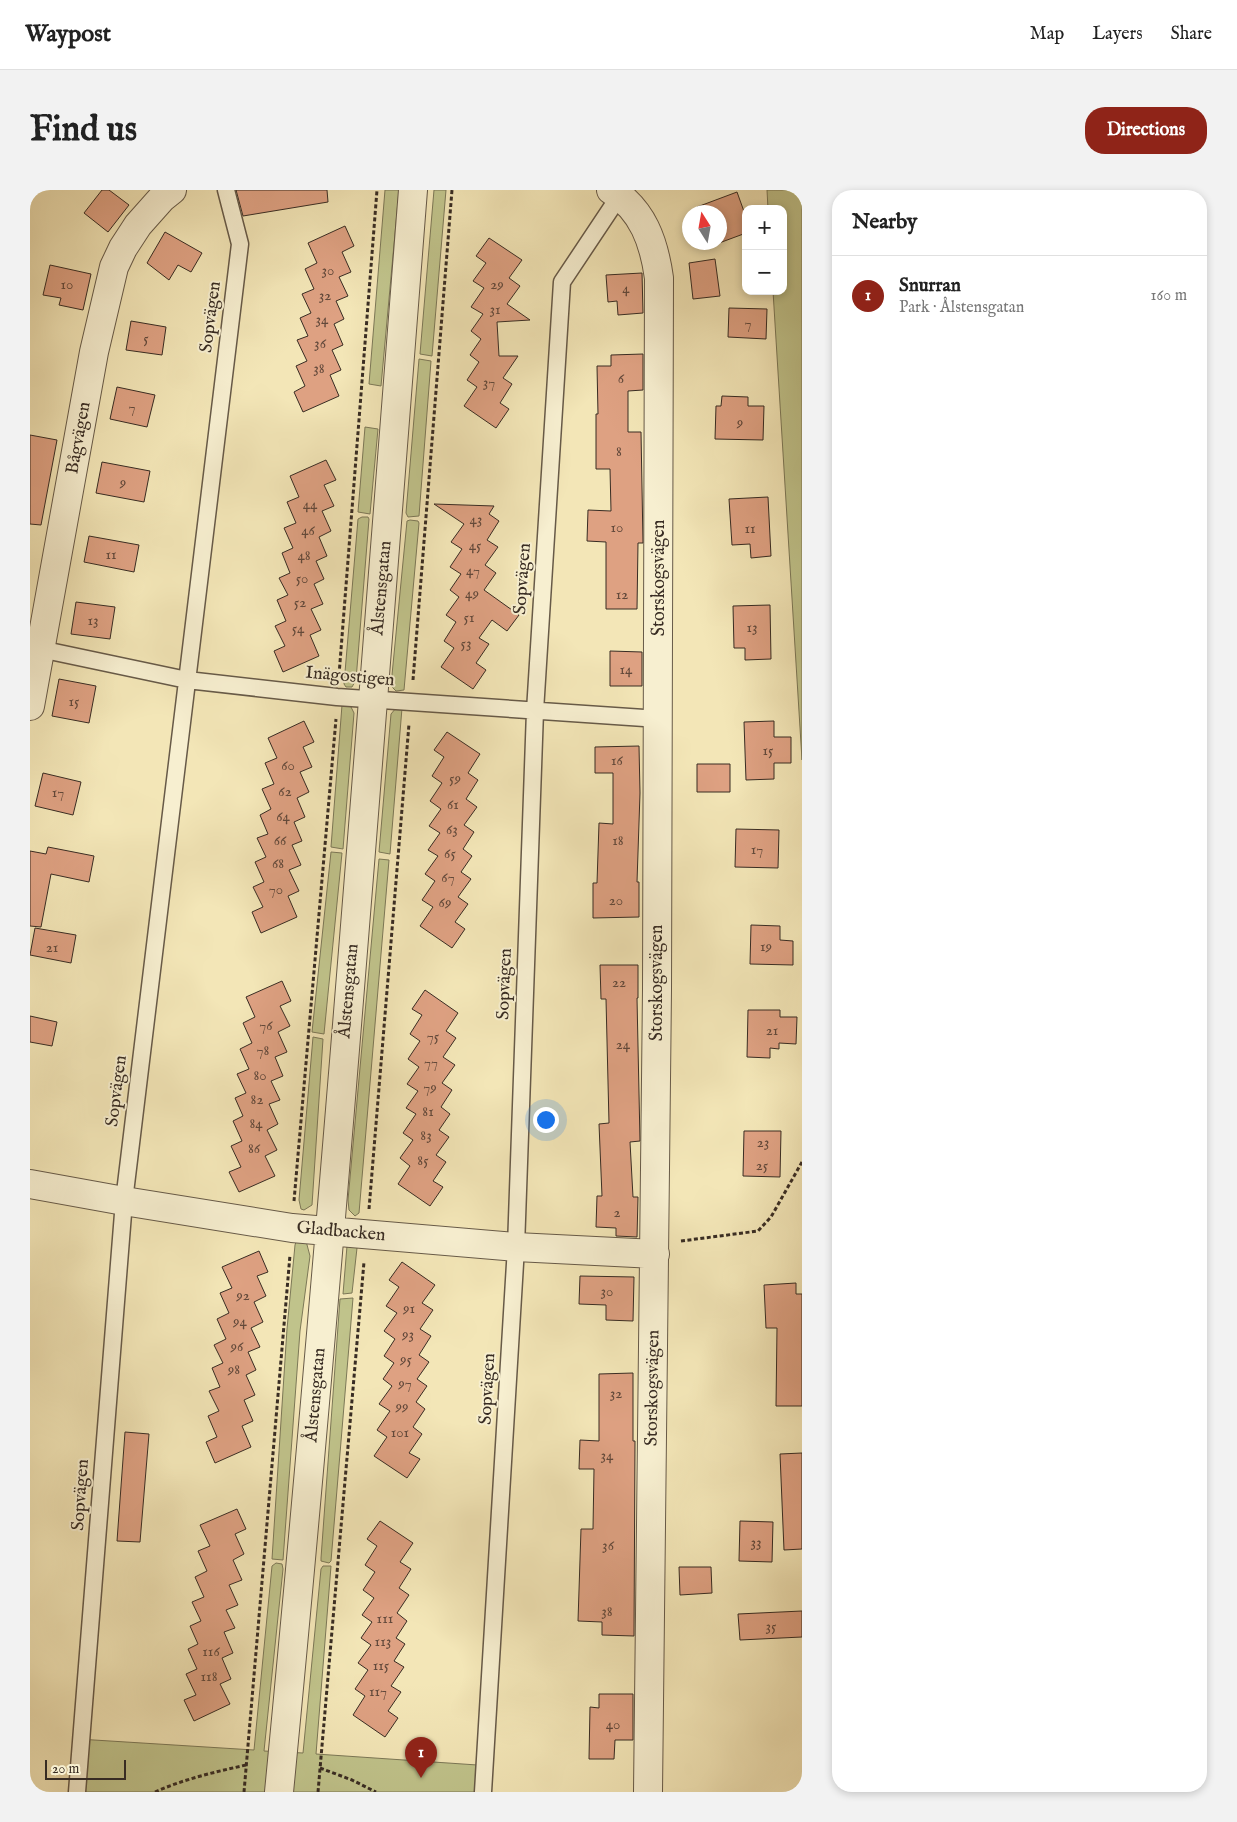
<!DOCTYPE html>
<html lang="en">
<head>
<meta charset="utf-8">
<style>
  :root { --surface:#fff; --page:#f2f2f2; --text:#222; --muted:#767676; --line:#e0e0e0; --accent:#8f2418 }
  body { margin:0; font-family:"IM FELL English",serif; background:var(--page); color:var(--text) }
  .controls { position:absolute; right:15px; top:15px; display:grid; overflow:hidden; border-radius:10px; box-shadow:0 2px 8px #0003 }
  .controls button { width:45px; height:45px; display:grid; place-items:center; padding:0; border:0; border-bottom:1px solid var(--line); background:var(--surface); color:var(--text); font:25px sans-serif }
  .compass { position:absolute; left:652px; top:15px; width:45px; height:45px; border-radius:50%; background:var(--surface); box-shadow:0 2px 8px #0003; rotate:349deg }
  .scale { position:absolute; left:15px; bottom:12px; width:81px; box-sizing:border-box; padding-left:5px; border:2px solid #382c23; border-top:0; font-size:14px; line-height:18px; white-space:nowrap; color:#382c23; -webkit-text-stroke:4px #f7efd0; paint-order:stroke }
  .you { position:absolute; left:515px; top:929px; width:18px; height:18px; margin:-12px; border:4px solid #fff; border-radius:50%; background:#1a73e8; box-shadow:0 0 0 8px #1a73e833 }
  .badge { display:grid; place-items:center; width:32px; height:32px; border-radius:50%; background:var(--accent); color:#fff; font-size:16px; font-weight:700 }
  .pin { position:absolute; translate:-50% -41px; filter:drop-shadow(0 1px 2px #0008) }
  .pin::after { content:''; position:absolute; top:26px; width:18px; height:15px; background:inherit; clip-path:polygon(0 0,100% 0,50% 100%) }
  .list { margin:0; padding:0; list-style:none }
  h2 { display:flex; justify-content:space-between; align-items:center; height:65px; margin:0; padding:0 20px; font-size:21px }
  h2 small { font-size:16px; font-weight:400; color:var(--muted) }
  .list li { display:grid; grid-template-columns:32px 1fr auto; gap:15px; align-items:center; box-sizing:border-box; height:80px; padding:0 20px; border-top:1px solid var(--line) }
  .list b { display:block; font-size:19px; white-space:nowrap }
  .list p { margin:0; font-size:16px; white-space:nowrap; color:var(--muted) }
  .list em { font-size:16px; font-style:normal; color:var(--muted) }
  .map { position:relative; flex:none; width:772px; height:1602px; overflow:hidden; border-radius:20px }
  header { display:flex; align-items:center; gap:30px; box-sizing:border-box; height:70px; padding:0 25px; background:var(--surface); border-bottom:1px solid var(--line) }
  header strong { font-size:24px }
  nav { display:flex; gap:28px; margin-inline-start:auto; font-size:18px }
  .intro { display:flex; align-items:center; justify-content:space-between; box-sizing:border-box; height:120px; padding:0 30px }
  h1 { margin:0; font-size:35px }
  .button { padding:12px 22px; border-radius:20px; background:var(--accent); color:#fff; font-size:18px; font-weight:700 }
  main { display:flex; gap:30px; padding:0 30px }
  aside { flex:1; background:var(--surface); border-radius:20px; box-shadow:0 2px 8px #0003 }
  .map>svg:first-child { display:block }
  .green { fill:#c0c38b; stroke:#7c7857 }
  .building { fill:#dea182; stroke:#382c23 }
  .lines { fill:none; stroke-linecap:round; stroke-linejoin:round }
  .service-casing { stroke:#675a48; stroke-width:19 }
  .minor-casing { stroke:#675a48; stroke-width:30 }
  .path { stroke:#382c23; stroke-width:3; stroke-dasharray:4 2.5; stroke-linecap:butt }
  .service { stroke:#f7efd0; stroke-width:16 }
  .minor { stroke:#f7efd0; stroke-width:28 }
  .labels { text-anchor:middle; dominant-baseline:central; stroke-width:4; stroke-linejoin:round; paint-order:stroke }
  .number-label { font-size:15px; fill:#62493b }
  .street-label { font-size:18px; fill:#382c23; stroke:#f7efd0 }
</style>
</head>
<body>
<header>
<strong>Waypost</strong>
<nav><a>Map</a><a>Layers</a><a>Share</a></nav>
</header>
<div class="intro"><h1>Find us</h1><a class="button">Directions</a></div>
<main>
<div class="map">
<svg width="772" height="1602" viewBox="0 0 772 1602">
  <rect width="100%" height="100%" fill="#f3e6b7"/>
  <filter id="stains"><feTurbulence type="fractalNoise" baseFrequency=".004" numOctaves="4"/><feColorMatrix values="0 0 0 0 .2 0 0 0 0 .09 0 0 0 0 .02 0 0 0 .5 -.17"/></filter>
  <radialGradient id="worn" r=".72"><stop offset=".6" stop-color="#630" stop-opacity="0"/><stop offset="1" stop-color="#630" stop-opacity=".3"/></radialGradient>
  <path class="green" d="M355,0H369L351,196L339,194Z
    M404,0H416L402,166L390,164Z
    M737,0H772V570L743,101H753V19H738Z
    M389,169L401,171L389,326L378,327L376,323Z
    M335,237L348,239L340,324L328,322Z
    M332,327H338L339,329L326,490L322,497H316L314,494L328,329Z
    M380,330L388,331L389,333L374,500L366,501L363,498L361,495L377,331Z
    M312,515H320L324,523L313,659L301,657Z
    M366,518H372L360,664L349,662L361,524Z
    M301,662L312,663L294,844L282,842Z
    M349,669L359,670L329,1023L325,1026L319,1020L318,1010Z
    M283,847L293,849L282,1015L274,1020L271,1019L269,1010Z
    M268,1046L276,1051L280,1066L270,1141L253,1370L242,1369L257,1139L265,1055Z
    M328,1049L322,1103L313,1104L317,1056Z
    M323,1108L301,1371L299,1373L291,1371V1368L310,1109Z
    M246,1373L252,1374L253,1379L234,1561L273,1563L291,1379L293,1376H301L286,1564L462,1576L461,1602H44L48,1549L224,1560L242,1376Z"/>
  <path class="building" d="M72,0H79L99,15L78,42L54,23Z
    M206,0H297L298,12L213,26Z
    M707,2L716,27V43L681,56L680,52H690V22H669L667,17Z
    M315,36L324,56L312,62L321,82L309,87L318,106L306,111L314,129L304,134L313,155L302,160L311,180L300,185L309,206L273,222L264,202L275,196L266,176L277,171L267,150L278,146L270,128L281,123L272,104L284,99L275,79L287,73L278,53Z
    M135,42L172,63L161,82L148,75L139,90L117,73Z
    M459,48L492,70L479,88L490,96L477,114L500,130L467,132L469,166H488L473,188L482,194L470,213L479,219L466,238L434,216L447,197L437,190L449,172L440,165L451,149L441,141L453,124L441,117L454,98L443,91L456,73L446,66Z
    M685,69L690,106L663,109L659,73Z
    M20,75L61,84L53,120L29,115L31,108L13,105Z
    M612,83L613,123L588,125L587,111L578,112L576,85Z
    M699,118L737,119L736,149L698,147Z
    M101,131L136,137L132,165L96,160Z
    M613,164V200L598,201V242H611L613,353H608L607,419H576V352L557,351L558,320L581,321L580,279H566V224H568L567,176H581V165Z
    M87,197L125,205L117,237L80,229Z
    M692,206L718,207V216H734L733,250L685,249L686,216H691Z
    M0,245L27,250L11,335L0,334Z
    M296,270L306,290L294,295L304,316L292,321L301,341L289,347L297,366L286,371L294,389L284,394L293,414L281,419L291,440L280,445L289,466L253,482L244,461L255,456L245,436L256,431L247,410L258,405L249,388L260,383L252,363L263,358L254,338L266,333L257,312L269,307L260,286Z
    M72,272L120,281L114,312L66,303Z
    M738,307L741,366L721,368L720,354L702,355L699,309Z
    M404,314L464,316L459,324L469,331L457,350L468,357L455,375L466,383L454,400L489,425L477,441L462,430L449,448L459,454L446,473L456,480L443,499L411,477L424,458L414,451L426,432L416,425L429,407L420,400L431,384L420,377L432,359L421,352L434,334Z
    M59,346L109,355L104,382L54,372Z
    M46,412L85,417L80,449L41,444Z
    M740,415L741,469L715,470V458H704L703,416Z
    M580,461L612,462V496H580Z
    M29,489L66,496L59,533L22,526Z
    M274,531L284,552L273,557L282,577L270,582L279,602L267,608L275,627L264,632L272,651L262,655L271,675L259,680L269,701L258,706L267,727L231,743L222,722L233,717L223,697L234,692L225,672L236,667L227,648L238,644L230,625L241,619L232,599L244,594L235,573L247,568L238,548Z
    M744,531V547H761V573H744V589L716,590L714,532Z
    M417,542L450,564L438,583L448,590L436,609L447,617L434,635L444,642L433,659L442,666L431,682L441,689L428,707L438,714L425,732L435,739L422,758L390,736L403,717L392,710L405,691L395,684L408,666L398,660L410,643L399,636L411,619L400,611L412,593L402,586L414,567L404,560Z
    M609,556L610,603L607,692H609V727L563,728V693H567L569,633L583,634V583H565V557Z
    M667,574H700V602H667Z
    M13,583L51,592L43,625L5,616Z
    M706,639L749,640L748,678L705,677Z
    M18,657L64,666L59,692L21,684L11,737L0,736V661L16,664Z
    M721,735L750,736V750L763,751V775L720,774Z
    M5,738L46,745L41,773L0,765Z
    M570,775H608V808H607L610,951L600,952L603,1007H608L607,1047L586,1046V1038L566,1037L567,1006H572L569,934L579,933L576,809H571Z
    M252,791L261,811L250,816L260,836L248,842L257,862L245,867L253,886L241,891L250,910L239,914L248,934L237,940L247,960L235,966L245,986L209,1002L199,982L211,977L201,956L212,951L203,931L213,926L205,908L216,903L207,884L219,879L210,859L222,853L213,833L225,827L216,807Z
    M395,800L428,823L416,841L426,848L413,867L425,875L412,893L422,900L411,917L420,924L409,940L419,947L406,965L416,972L403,991L413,997L400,1016L368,994L380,976L370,968L383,950L373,943L386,924L376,918L388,901L377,894L389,877L378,869L390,851L380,844L392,825L382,819Z
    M718,820H750V827H767L766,854L749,853V859L740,858V868L717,867Z
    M0,826L27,832L22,856L0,852Z
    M714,941H751L750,987L713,986Z
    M229,1061L238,1082L227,1086L236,1106L224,1112L233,1132L221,1138L230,1157L218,1162L226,1180L216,1185L225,1205L214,1210L223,1231L212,1236L221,1257L185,1273L176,1252L187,1247L178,1226L189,1221L179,1201L190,1197L182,1178L193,1173L184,1155L196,1149L187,1129L199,1123L190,1103L202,1098L192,1077Z
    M372,1072L405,1095L392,1113L403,1120L390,1139L401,1146L389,1165L399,1172L387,1189L397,1196L386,1212L395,1219L383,1237L392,1244L379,1263L390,1269L377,1288L344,1266L357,1247L347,1240L360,1221L349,1214L362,1196L353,1189L364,1173L354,1166L365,1149L354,1141L367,1123L356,1116L369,1097L359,1090Z
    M550,1086L604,1087L603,1131L576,1130V1115L549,1114Z
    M766,1093V1104H772V1216H746L747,1138H736L734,1095Z
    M603,1183V1251H605L604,1446L572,1445V1432L548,1431L551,1339H563L564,1279H549L550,1250L569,1251V1184Z
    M95,1242L119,1244L110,1352L87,1351Z
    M772,1263V1359L754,1360L750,1264Z
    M207,1319L216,1339L205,1344L214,1364L203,1370L212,1390L199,1395L208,1415L196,1420L205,1438L194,1442L203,1463L192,1468L201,1489L190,1494L200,1514L164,1531L154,1510L166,1505L156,1484L167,1479L158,1459L168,1454L160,1436L171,1431L162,1412L174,1407L165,1387L177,1381L168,1361L180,1356L170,1335Z
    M350,1331L383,1353L370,1372L381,1379L369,1398L379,1405L367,1423L377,1431L366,1448L375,1454L364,1471L374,1477L361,1496L371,1502L358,1521L368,1528L355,1547L323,1525L335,1506L325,1499L338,1480L328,1473L341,1455L331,1448L342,1432L332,1425L344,1408L333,1400L345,1382L335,1375L347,1356L337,1349Z
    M710,1331L743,1332L742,1372L709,1371Z
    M649,1377H681L682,1403L650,1405Z
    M772,1421V1447L710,1450L708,1424Z
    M569,1504H603V1550H585L584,1569H559L560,1517L569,1518Z"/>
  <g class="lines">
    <defs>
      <path id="service" d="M10,459L157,490L307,507L629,529
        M47,1602L94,1011L210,54L196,0
        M453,1602L486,1057L505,521L532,92L590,5"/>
      <path id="minor" d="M581,0C613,20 624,52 629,88L627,800L618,1602
        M0,516L64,162L84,77L93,58L108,35L132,8L142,0
        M0,994L94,1011L262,1038L486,1057L625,1064
        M249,1602C301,1069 341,534 383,0"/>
    </defs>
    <use href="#service" class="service-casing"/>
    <use href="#minor" class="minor-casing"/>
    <path class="path" d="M309,485L347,0
      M383,490L422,0
      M264,1011L306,529
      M339,1019L379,534
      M651,1051L728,1041L741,1027L772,972
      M290,1578L322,1590L346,1602
      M125,1602C154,1589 185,1582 216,1575
      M214,1602L260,1065
      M288,1602L334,1072"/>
    <use href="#service" class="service"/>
    <use href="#minor" class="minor"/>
  </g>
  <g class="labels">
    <g class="number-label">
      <text x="298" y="80">30</text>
      <text x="37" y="94">10</text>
      <text x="467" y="94">29</text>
      <text x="596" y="98">4</text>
      <text x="295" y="105">32</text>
      <text x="465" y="119">31</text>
      <text x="292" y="129">34</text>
      <text x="718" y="133">7</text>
      <text x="116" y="148">5</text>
      <text x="290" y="153">36</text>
      <text x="289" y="178">38</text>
      <text x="591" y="188">6</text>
      <text x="459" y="192">37</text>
      <text x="102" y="217">7</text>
      <text x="710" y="232">9</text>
      <text x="589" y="261">8</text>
      <text x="93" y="292">9</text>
      <text x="280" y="314">44</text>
      <text x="446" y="329">43</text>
      <text x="587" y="337">10</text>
      <text x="720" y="338">11</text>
      <text x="278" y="340">46</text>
      <text x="445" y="355">45</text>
      <text x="81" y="364">11</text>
      <text x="274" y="365">48</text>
      <text x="443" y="380">47</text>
      <text x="272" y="388">50</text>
      <text x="442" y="403">49</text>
      <text x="592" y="404">12</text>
      <text x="270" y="412">52</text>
      <text x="439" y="427">51</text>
      <text x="63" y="430">13</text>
      <text x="722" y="437">13</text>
      <text x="268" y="438">54</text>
      <text x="436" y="453">53</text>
      <text x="596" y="479">14</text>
      <text x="44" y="511">15</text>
      <text x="738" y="560">15</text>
      <text x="587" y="570">16</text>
      <text x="258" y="575">60</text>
      <text x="425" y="588">59</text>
      <text x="255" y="601">62</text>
      <text x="28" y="602">17</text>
      <text x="423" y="614">61</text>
      <text x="253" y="626">64</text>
      <text x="422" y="639">63</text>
      <text x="250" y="650">66</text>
      <text x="588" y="650">18</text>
      <text x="727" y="659">17</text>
      <text x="420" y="663">65</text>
      <text x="248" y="673">68</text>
      <text x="418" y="687">67</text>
      <text x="246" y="699">70</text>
      <text x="586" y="710">20</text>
      <text x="415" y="712">69</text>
      <text x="736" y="756">19</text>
      <text x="22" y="757">21</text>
      <text x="589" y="792">22</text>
      <text x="236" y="835">76</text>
      <text x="742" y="840">21</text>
      <text x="403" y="846">75</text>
      <text x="593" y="854">24</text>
      <text x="233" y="860">78</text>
      <text x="401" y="872">77</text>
      <text x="230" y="885">80</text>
      <text x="400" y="897">79</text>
      <text x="227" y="909">82</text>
      <text x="398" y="921">81</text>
      <text x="226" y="933">84</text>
      <text x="396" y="945">83</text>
      <text x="733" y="952">23</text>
      <text x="224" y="958">86</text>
      <text x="393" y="970">85</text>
      <text x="732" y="975">25</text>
      <text x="587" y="1022">2</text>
      <text x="577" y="1101">30</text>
      <text x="213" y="1105">92</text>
      <text x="379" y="1118">91</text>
      <text x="210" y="1131">94</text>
      <text x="378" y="1144">93</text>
      <text x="207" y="1156">96</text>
      <text x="376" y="1169">95</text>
      <text x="204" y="1179">98</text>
      <text x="375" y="1193">97</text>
      <text x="586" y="1203">32</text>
      <text x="372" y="1216">99</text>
      <text x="370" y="1242">101</text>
      <text x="577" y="1265">34</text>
      <text x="726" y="1352">33</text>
      <text x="578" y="1355">36</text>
      <text x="577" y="1421">38</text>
      <text x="355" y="1428">111</text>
      <text x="741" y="1436">35</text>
      <text x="353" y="1451">113</text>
      <text x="181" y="1461">116</text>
      <text x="351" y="1475">115</text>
      <text x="179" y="1486">118</text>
      <text x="348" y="1501">117</text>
      <text x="583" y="1534">40</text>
    </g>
    <g class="street-label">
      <text transform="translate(181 127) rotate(-83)">Sopvägen</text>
      <text transform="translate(49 248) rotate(-80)">Bågvägen</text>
      <text transform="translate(629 388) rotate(-90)">Storskogsvägen</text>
      <text transform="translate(493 389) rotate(-86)">Sopvägen</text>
      <text transform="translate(352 398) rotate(-85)">Ålstensgatan</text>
      <text transform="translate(320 487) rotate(5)">Inägostigen</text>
      <text transform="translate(627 793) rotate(-90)">Storskogsvägen</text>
      <text transform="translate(475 794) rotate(-88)">Sopvägen</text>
      <text transform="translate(319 801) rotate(-85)">Ålstensgatan</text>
      <text transform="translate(87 901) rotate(-83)">Sopvägen</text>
      <text transform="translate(311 1042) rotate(5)">Gladbacken</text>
      <text transform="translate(623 1198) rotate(-89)">Storskogsvägen</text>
      <text transform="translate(458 1199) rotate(-87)">Sopvägen</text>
      <text transform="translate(286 1205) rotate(-85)">Ålstensgatan</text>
      <text transform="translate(51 1305) rotate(-86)">Sopvägen</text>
    </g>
  </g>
  <rect width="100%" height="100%" filter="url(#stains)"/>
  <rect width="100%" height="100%" fill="url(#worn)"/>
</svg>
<div class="controls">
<button>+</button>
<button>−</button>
</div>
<svg class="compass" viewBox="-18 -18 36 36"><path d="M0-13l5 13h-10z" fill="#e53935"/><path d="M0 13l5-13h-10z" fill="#767676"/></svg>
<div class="scale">20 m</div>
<div class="you"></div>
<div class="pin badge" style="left:391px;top:1588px">1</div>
</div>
<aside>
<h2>Nearby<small></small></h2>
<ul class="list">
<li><span class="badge">1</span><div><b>Snurran</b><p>Park · Ålstensgatan</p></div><em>160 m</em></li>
</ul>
</aside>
</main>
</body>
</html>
